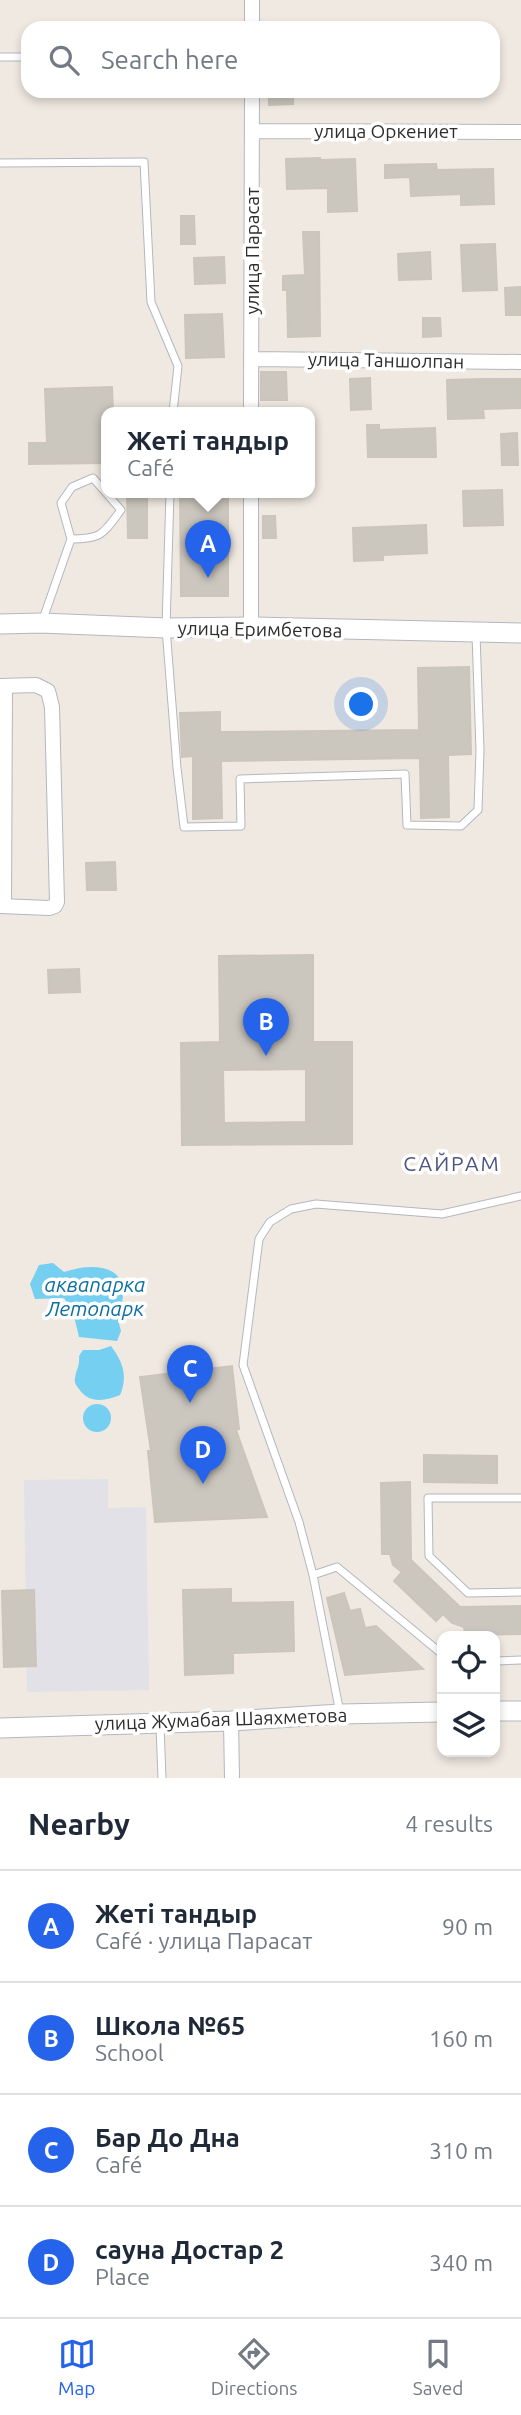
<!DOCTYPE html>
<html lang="en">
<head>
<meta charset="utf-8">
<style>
  :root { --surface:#fff; --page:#f6f6f7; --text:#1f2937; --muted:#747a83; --line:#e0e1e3; --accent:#2563eb }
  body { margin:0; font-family:Ubuntu,sans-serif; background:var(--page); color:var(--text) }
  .controls { position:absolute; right:21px; bottom:21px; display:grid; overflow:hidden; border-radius:14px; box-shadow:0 4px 10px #0003 }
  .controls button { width:63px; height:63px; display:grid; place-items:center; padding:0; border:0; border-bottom:2px solid var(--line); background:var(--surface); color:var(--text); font:35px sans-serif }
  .you { position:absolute; left:362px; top:705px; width:24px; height:24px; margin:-18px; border:5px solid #fff; border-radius:50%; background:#1a73e8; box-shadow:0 0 0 10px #1a73e833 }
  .badge { display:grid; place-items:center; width:46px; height:46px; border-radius:50%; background:var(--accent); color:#fff; font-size:23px; font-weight:700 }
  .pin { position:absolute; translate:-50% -58px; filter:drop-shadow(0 2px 4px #0008) }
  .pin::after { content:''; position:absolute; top:37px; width:24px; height:21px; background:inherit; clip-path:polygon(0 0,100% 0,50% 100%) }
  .popup { position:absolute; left:101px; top:407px; width:214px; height:91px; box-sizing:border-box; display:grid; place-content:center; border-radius:14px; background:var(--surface); filter:drop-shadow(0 2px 5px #0005); font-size:23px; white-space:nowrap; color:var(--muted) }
  .popup b { font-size:26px; color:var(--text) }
  .popup::after { content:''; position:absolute; left:50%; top:100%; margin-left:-14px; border:14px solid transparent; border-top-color:var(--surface) }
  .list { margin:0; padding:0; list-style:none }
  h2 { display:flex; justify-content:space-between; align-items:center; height:91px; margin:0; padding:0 28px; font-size:30px }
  h2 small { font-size:23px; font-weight:400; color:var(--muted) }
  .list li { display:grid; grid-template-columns:46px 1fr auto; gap:21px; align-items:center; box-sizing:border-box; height:112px; padding:0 28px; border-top:2px solid var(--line) }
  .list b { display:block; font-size:26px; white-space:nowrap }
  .list p { margin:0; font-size:23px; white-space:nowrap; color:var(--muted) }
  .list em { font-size:23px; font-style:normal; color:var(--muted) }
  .icon { flex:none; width:38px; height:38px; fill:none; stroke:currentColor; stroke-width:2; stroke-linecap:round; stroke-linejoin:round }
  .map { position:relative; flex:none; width:521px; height:1778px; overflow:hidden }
  .search { position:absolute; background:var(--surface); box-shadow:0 4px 10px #0003; left:21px; right:21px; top:21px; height:77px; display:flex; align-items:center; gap:18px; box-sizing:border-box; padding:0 24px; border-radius:21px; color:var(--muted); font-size:26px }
  .sheet { height:539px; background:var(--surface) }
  nav { display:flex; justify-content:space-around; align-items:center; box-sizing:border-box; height:98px; border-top:2px solid var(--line); background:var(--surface); font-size:19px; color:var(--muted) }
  nav a { display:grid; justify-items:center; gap:4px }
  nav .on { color:var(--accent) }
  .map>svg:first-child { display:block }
  .industrial { fill:#e3e1e8 }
  .water { fill:#75cff0 }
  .building { fill:#cbc7bf; stroke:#cbc5ba; stroke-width:2; fill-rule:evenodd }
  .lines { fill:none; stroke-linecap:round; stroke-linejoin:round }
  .lane-casing { stroke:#b4b7c1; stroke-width:9 }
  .street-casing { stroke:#b4b7c1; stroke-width:16 }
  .secondary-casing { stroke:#b4b7c1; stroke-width:21 }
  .lane { stroke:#fff; stroke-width:7 }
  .street { stroke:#fff; stroke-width:14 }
  .secondary { stroke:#fff; stroke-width:19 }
  .labels { text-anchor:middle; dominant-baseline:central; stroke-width:7; stroke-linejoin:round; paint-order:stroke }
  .street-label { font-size:19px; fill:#2e2e2e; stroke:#fff }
  .neighbourhood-label { font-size:21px; letter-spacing:2px; fill:#4d5680; stroke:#fff }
  .water-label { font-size:21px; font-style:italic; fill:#0d6fa3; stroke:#fff }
</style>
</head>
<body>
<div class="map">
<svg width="521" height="1778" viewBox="0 0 521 1778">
  <rect width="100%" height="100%" fill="#efe9e1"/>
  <path class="industrial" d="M108,1479V1508L146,1507L149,1690L27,1692L24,1480Z"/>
  <path class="water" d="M53,1263L64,1272C102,1259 138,1270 117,1316L121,1331L117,1341L79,1337L73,1312L64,1298L35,1299L30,1284L39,1265Z
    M111,1346C123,1362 128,1376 120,1395C105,1401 89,1404 79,1389C76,1385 74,1383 75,1378C76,1370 80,1366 79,1356L83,1350H99Z
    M83 1418a14 14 0 1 1 28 0a14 14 0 1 1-28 0Z"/>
  <path class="building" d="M269,91H293V104L269,105Z
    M320,158V160L355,159L357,211L328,212V188L287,189L286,159Z
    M436,164L437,170L493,169L494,204L461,205V194L411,196L410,177L385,178V165Z
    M181,216H194L195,244H181Z
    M303,232H319L320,336L288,337L287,290H283V276L305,275Z
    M495,244L497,290L463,291L461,245Z
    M430,252L431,279L399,280L398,254Z
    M224,257L225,283L195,284L194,258Z
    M521,287V315H506L505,288Z
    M222,314L224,357L186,358L185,315Z
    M423,318H440L441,336L423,337Z
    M261,372H286L287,400H261Z
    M370,378L371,409L351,410L350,379Z
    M482,379H521V408L483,409L484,418L448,419L447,380Z
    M112,387L113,412H107V463L29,464V443H47L45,389Z
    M367,425H379V430L435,428L436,457H368Z
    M517,433L518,465H502L501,434Z
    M502,490L503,525L464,526L463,491Z
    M127,492H147V538H128Z
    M180,492H228V596H181Z
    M263,516H275L276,538H263Z
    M426,525L427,553L383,555V560L354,561L353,528Z
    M469,667L471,754L448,755L449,817L421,818L420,758L221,761L222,818L193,819V756L182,757L180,713L220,712V732L419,730L418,668Z
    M115,862L116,890H87L86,863Z
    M313,955V1042H352V1144L182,1145L181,1043L220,1042L219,956ZM306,1069V1122L224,1123L223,1070Z
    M79,969L80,992L49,993L48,970Z
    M232,1366L239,1429L236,1430L267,1517L155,1522L148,1451H151L140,1377Z
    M424,1455L497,1456V1483L424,1482Z
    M410,1482L411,1560L460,1607L521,1606V1634L465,1635L464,1627L452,1623L443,1614L436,1621L394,1581L402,1572L393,1565L390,1554H382L381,1483Z
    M231,1589V1603L293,1602L294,1651L233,1653V1673L185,1675L183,1590Z
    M34,1590L36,1666L4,1667L2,1591Z
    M344,1593L350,1611L360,1609L365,1628L376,1626L423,1669L345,1675L327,1598Z"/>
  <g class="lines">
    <defs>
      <path id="lane" d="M0,57H28
        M0,163L144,162L151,302L178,366L173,412
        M170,492L166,628L177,768L184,827L241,826L240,779L405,774L407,825L461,826L478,810L480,750L476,634
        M42,622L71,539L61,503L72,487L93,478L121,510C103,534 102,539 71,539
        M521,1498H428L429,1556L468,1593L521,1592
        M313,1575L337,1567L442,1654
        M495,1661L521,1660
        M340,1713L313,1575L299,1522L243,1365L259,1239L270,1222L291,1209L316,1204L442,1214L521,1196
        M160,1726L162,1778"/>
      <path id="street" d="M252,28V0
        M252,131L521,132
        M251,359L521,362
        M251,412L252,91
        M251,627V492
        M0,686L36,685L48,691L52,707L57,902L55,906L49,908L0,906
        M4,906L5,686
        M231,1721L232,1778"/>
      <path id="secondary" d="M0,624L41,623L166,628L251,627L521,633
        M495,1711H521
        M0,1728L231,1721L340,1714L442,1712"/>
    </defs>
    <use href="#lane" class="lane-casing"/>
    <use href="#street" class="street-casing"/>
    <use href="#secondary" class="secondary-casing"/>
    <use href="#lane" class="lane"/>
    <use href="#street" class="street"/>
    <use href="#secondary" class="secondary"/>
  </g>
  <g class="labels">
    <g class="street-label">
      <text x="386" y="131">улица Оркениет</text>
      <text transform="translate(252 251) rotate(-90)">улица Парасат</text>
      <text transform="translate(386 360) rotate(1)">улица Таншолпан</text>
      <text transform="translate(260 629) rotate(1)">улица Еримбетова</text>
      <text transform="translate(221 1719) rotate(-2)">улица Жумабая Шаяхметова</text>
    </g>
    <g class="neighbourhood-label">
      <text x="452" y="1163">САЙРАМ</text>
    </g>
    <g class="water-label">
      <text x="95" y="1284">аквапарка<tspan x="95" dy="24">Летопарк</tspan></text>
    </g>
  </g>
</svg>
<div class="controls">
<button><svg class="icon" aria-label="locate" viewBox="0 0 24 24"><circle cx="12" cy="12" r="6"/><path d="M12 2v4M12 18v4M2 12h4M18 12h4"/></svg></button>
<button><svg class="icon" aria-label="layers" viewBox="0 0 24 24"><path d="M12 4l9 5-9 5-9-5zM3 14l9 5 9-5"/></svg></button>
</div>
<div class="you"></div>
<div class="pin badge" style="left:208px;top:578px">A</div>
<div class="popup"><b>Жеті тандыр</b>Café</div>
<div class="pin badge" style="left:266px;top:1056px">B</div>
<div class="pin badge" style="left:190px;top:1403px">C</div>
<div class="pin badge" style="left:203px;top:1484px">D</div>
<div class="search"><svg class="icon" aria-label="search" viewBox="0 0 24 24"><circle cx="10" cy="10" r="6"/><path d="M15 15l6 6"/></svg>Search here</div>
</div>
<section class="sheet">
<h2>Nearby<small>4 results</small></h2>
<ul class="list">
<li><span class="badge">A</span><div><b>Жеті тандыр</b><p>Café · улица Парасат</p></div><em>90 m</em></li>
<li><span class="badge">B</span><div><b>Школа №65</b><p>School</p></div><em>160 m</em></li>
<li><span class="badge">C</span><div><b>Бар До Дна</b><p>Café</p></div><em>310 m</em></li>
<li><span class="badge">D</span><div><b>сауна Достар 2</b><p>Place</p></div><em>340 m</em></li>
</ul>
</section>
<nav>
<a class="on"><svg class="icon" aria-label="map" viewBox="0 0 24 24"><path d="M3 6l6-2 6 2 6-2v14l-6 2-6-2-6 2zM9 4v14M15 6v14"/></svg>Map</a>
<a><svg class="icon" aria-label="directions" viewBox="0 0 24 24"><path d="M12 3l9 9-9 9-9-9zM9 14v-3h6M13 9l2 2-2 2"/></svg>Directions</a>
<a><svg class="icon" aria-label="saved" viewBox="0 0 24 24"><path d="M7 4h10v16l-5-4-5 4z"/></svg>Saved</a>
</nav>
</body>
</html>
